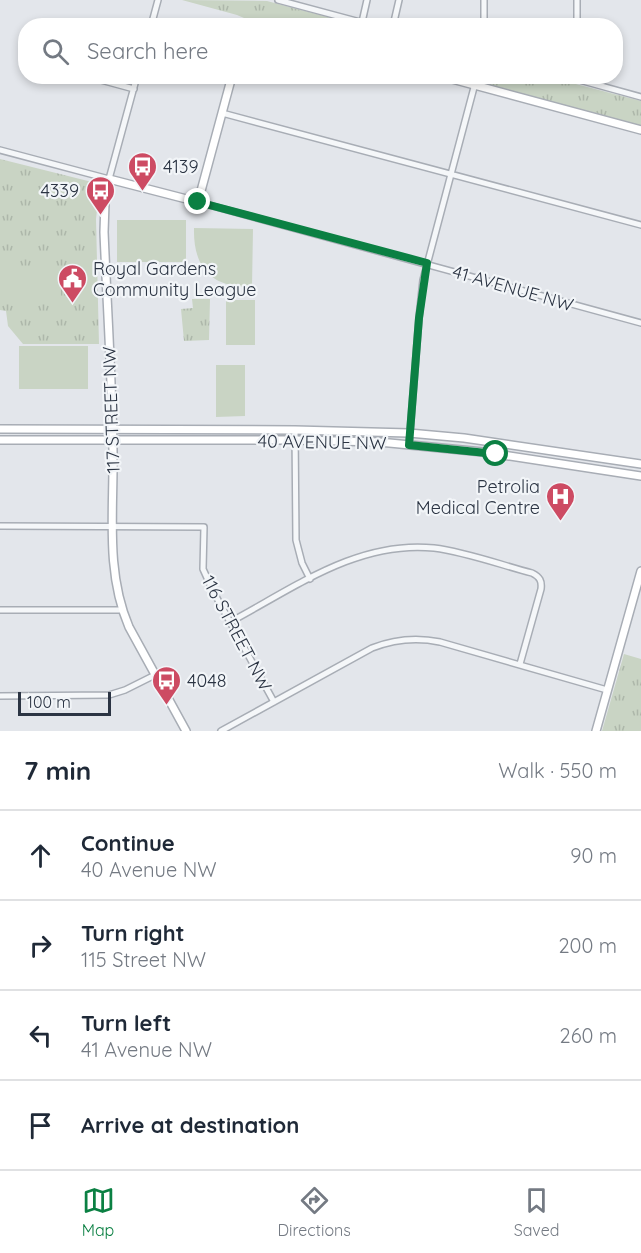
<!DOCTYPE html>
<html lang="en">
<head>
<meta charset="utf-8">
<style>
  :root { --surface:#fff; --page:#f2f2f3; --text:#1f2937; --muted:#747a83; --line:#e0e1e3; --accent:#0b8043 }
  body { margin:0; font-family:Quicksand,sans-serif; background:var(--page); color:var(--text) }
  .scale { position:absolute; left:18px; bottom:15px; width:93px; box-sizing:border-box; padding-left:6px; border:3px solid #2b3443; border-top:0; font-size:16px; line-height:21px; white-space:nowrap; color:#2b3443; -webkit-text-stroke:4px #f2f5f8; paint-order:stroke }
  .stop { position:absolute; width:18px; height:18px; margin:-14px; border:4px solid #0b8043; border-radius:50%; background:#fff }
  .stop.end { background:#0b8043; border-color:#fff; box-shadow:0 2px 6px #0008 }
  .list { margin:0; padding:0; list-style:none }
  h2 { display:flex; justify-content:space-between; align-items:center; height:78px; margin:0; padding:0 24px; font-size:26px }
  h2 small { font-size:20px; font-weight:400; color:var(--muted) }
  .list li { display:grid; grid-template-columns:39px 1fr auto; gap:18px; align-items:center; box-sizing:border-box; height:90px; padding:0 24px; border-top:2px solid var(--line) }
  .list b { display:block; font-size:22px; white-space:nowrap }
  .list p { margin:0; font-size:20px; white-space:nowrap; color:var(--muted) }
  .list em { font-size:20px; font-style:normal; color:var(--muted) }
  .icon { flex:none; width:33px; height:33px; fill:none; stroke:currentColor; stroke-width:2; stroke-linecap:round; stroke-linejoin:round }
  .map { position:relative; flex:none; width:641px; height:731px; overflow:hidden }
  .search { position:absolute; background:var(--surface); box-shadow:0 3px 9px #0003; left:18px; right:18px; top:18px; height:66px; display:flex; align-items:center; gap:15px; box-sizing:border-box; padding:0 21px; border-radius:24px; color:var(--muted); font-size:22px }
  .sheet { height:438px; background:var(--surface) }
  nav { display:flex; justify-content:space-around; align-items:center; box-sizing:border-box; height:84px; border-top:2px solid var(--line); background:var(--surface); font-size:16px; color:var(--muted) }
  nav a { display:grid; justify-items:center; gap:3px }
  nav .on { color:var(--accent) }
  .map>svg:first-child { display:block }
  .grass { fill:url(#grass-tufts) }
  .pitch { fill:#c9d4c4 }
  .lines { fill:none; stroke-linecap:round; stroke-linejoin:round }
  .street-casing { stroke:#a8adb5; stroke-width:8 }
  .secondary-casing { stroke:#a8adb5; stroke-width:10 }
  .street { stroke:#f5f7f9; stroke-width:5 }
  .secondary { stroke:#fff; stroke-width:7 }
  .route { stroke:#0b8043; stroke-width:8 }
  .labels { text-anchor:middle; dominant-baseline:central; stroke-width:4.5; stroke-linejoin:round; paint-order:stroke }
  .poi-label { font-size:18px; fill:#2b3443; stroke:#f2f5f8; text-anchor:start }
  .street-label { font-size:18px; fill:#2b3443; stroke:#f2f5f8 }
</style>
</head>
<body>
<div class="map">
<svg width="641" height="731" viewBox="0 0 641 731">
  <defs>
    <pattern id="grass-tufts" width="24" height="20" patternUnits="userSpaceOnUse" patternTransform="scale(1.5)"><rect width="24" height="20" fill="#c9d4c4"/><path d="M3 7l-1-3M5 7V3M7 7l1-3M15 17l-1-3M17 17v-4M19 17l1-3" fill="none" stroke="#adb7aa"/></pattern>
  </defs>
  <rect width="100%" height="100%" fill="#e3e6eb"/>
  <path class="grass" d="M182,0L267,1L358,25H266L251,21L237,15Z
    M484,77H549L641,101V126L487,85L484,82Z
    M0,159L100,184L96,219L99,344H23L8,326L6,311L0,310Z
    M192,299H210L209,340L184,341L181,309L193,308Z
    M624,654L641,659V731H602Z"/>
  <path class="pitch" d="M117,220H186V262H117Z
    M194,228L253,229L252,287C212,288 193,268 194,228Z
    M2,266H60L61,300H2Z
    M226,300H255V345H226Z
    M19,346H88V389H19Z
    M216,365H245V416L216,417Z"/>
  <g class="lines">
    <defs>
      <path id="street" d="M278,0L375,26
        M577,0V26
        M362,22L367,0
        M151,26L158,0
        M393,26L399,0
        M484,26V0
        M86,76L134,89
        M565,76L641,97
        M222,113L641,225
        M0,150L109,179L137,76
        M198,202L641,323
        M295,430L296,540L302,563L310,579
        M409,445L419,318L423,280L477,76
        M0,526L204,527L203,569L213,591L274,702
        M0,610H122
        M230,622C294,588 358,540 434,548C466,552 501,565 532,573C540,577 542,581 541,589L520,664
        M0,696L109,695L125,690L155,675
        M221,731L372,648C395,639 416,637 440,642L607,690"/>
      <path id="secondary" d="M441,76L641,130
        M0,429L295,430L409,433L464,438L641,464
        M0,440H295L379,442L483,452L641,476
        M186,731L129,627C105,571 114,510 113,451C112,378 107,305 104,232L105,203L109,179L198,202L232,76
        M596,731L641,571"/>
    </defs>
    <use href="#street" class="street-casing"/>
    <use href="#secondary" class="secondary-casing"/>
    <use href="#street" class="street"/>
    <use href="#secondary" class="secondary"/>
  </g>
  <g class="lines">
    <path class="route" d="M198,202L427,263L419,318L409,445L496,454"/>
  </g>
  <defs>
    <symbol id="bus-pin" viewBox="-11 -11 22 30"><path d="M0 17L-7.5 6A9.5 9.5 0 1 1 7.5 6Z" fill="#cd4b63" stroke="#f2f5f8"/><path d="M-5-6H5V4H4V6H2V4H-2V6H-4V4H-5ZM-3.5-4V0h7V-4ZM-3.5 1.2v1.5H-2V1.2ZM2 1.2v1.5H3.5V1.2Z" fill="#fff"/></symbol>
    <symbol id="civic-pin" viewBox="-11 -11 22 30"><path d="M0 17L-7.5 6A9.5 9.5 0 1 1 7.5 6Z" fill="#cd4b63" stroke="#f2f5f8"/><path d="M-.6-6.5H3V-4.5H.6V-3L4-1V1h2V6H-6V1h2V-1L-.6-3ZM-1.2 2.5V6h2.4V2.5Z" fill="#fff"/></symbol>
    <symbol id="hospital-pin" viewBox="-11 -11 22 30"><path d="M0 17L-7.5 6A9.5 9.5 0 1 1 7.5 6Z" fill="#cd4b63" stroke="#f2f5f8"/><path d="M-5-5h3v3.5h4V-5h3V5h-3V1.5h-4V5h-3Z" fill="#fff"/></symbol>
  </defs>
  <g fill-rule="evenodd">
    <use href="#bus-pin" x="126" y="150" width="33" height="45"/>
    <use href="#bus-pin" x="84" y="174" width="33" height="45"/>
    <use href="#civic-pin" x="56" y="262" width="33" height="45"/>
    <use href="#hospital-pin" x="544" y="480" width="33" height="45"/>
    <use href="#bus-pin" x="150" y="664" width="33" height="45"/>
  </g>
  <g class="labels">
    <g class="poi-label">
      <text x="163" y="166">4139</text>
      <text x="79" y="190" text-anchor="end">4339</text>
      <text x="93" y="268">Royal Gardens<tspan x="93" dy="21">Community League</tspan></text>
      <text x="540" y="486" text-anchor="end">Petrolia<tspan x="540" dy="21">Medical Centre</tspan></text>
      <text x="187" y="680">4048</text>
    </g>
    <g class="street-label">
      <text transform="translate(513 288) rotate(16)">41 AVENUE NW</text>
      <text transform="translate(111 410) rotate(-92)">117 STREET NW</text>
      <text transform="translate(322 442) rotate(1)">40 AVENUE NW</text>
      <text transform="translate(237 633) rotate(62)">116 STREET NW</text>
    </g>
  </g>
</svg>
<div class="scale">100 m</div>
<div class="stop" style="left:496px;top:454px"></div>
<div class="stop end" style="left:198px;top:202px"></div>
<div class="search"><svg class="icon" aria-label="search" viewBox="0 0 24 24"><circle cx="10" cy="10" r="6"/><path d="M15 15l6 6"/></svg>Search here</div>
</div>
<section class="sheet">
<h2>7 min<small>Walk · 550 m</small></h2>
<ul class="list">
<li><svg class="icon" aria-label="ahead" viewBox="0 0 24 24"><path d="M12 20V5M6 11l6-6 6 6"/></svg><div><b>Continue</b><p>40 Avenue NW</p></div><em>90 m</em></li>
<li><svg class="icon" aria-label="right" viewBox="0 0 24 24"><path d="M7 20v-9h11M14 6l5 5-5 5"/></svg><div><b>Turn right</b><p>115 Street NW</p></div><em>200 m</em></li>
<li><svg class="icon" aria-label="left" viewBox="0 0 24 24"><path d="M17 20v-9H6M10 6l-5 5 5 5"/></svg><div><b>Turn left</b><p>41 Avenue NW</p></div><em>260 m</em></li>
<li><svg class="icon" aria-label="arrive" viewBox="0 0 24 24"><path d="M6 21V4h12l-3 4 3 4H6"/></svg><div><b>Arrive at destination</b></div></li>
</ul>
</section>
<nav>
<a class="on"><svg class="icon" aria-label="map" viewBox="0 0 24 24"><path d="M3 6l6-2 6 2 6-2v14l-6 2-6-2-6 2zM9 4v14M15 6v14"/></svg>Map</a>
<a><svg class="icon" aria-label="directions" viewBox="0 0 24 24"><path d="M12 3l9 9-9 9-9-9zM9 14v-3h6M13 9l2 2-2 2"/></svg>Directions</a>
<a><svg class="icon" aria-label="saved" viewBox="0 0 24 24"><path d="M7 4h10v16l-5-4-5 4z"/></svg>Saved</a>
</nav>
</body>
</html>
